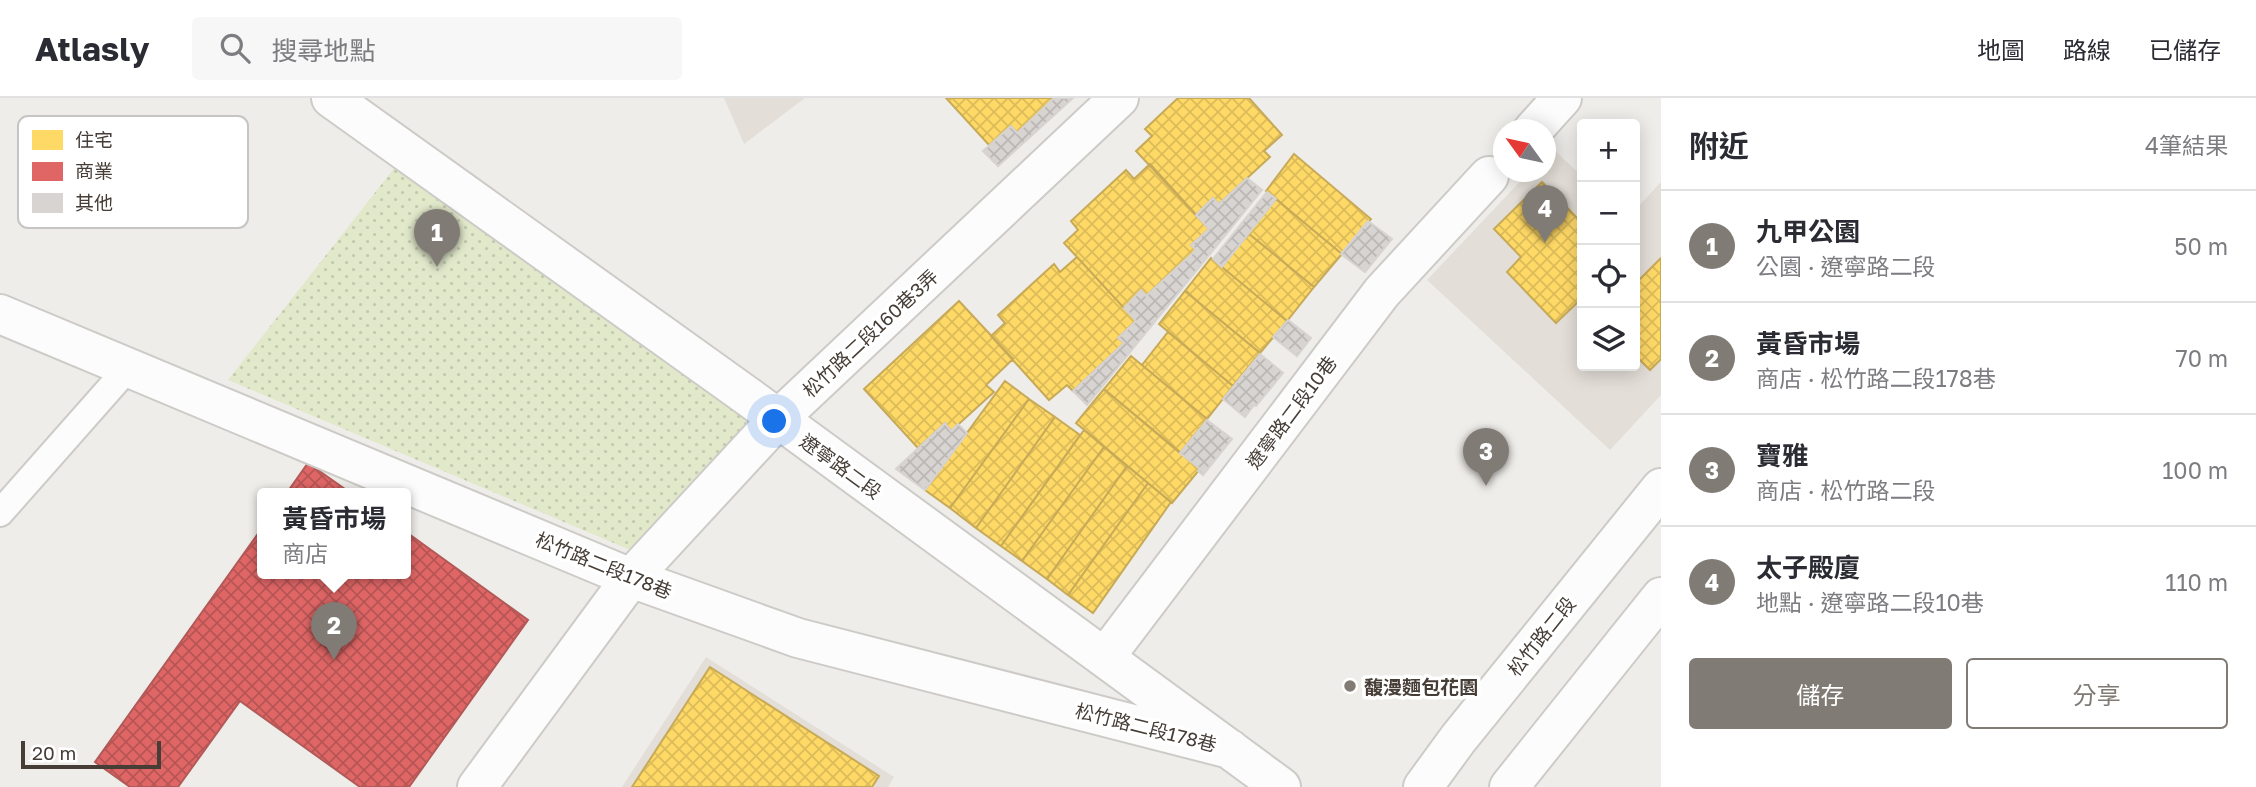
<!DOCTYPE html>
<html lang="zh-TW">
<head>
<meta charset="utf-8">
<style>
  :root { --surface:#fff; --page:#f7f7f7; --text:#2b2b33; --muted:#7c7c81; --line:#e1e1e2; --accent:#807b75 }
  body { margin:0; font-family:"Golos Text","Noto Sans TC",sans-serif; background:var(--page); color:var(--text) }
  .controls { position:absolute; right:21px; top:21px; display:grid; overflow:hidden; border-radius:7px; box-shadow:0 4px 18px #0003 }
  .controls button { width:63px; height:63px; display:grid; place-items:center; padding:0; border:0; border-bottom:2px solid var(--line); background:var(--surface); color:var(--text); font:35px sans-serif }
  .compass { position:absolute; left:1493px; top:21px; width:63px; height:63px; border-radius:50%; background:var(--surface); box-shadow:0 4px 18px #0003; rotate:303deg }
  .scale { position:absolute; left:21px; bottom:18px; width:140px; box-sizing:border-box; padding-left:7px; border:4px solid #453d36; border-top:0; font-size:19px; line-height:24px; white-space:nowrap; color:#453d36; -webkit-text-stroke:5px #fff; paint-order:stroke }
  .you { position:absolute; left:775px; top:324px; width:24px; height:24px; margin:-18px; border:5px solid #fff; border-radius:50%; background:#1a73e8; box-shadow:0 0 0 10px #1a73e833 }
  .badge { display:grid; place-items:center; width:46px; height:46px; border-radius:50%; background:var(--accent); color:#fff; font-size:23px; font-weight:700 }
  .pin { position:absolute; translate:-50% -58px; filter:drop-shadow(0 2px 4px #0008) }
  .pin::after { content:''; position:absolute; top:37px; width:24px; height:21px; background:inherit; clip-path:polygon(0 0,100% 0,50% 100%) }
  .popup { position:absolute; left:257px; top:390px; width:154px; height:91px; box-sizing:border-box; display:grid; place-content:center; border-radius:7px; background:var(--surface); filter:drop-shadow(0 2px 5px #0005); font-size:23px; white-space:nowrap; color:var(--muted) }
  .popup b { font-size:26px; color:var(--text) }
  .popup::after { content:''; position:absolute; left:50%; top:100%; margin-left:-14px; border:14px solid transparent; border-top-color:var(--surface) }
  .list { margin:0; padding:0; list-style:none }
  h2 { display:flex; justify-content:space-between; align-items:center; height:91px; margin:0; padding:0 28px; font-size:30px }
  h2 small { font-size:23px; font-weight:400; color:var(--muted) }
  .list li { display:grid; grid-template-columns:46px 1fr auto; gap:21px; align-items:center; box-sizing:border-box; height:112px; padding:0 28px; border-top:2px solid var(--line) }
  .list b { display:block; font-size:26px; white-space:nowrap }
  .list p { margin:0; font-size:23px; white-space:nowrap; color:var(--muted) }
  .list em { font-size:23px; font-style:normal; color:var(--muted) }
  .actions { display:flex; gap:14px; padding:21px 28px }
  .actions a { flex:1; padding:16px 0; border:2px solid var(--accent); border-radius:7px; text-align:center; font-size:24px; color:var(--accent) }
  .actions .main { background:var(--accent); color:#fff }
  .icon { flex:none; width:38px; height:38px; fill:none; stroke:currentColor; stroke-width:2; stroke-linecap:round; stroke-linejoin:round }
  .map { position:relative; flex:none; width:1661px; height:689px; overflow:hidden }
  header { display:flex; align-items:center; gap:42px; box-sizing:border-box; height:98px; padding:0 35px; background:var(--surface); border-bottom:2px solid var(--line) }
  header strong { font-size:33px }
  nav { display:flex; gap:38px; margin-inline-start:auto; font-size:24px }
  .search { width:490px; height:63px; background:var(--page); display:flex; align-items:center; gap:18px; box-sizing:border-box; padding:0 24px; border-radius:7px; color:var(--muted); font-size:26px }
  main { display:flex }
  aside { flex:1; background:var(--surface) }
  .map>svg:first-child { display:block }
  .residential { fill:#e3ded7 }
  .park { fill:url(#park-dots) }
  .homes { fill:url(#homes-cross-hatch); stroke:#c7aa58; stroke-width:2 }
  .shops { fill:url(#shops-cross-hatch); stroke:#b25a58; stroke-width:2 }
  .building { fill:url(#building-cross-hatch); stroke:#d7d3d0; stroke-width:2 }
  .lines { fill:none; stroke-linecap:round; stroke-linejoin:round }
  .service-casing { stroke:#cdcbc7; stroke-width:30 }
  .minor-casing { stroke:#cdcbc7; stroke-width:42 }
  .tertiary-casing { stroke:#cdcbc7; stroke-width:42 }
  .service { stroke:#fdfcfc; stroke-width:26 }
  .minor { stroke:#fdfcfc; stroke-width:38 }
  .tertiary { stroke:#fdfcfc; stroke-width:38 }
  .poi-dot { fill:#807b75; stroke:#fff; stroke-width:2.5 }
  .labels { text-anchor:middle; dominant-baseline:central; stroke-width:7; stroke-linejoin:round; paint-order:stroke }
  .street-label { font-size:19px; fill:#453d36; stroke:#fff }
  .poi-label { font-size:19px; font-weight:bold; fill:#453d36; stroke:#fff; text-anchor:start }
  .key { fill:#fff; stroke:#c7c5c3; stroke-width:2 }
  .key-label { font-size:19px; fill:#453d36 }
</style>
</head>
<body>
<header>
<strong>Atlasly</strong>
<div class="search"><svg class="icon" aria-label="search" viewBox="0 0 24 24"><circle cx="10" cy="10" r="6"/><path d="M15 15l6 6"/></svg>搜尋地點</div>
<nav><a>地圖</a><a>路線</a><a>已儲存</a></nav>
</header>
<main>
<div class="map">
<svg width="1661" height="689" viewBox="0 0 1661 689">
  <defs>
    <pattern id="park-dots" width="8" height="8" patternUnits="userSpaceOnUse" patternTransform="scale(1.75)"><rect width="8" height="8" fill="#e2e9cb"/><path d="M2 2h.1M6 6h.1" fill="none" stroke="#c3c9af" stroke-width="1.8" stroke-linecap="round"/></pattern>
    <pattern id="homes-cross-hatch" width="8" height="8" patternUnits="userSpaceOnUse" patternTransform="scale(1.75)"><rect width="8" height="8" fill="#ffd966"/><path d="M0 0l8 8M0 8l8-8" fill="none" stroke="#dcbb59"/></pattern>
    <pattern id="shops-cross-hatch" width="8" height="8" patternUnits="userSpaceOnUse" patternTransform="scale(1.75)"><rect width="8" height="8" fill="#e06666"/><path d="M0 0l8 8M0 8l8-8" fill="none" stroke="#b75555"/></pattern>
    <pattern id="building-cross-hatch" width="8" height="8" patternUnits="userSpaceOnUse" patternTransform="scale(1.75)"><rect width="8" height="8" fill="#d7d4d1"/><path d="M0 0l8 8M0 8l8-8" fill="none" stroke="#bab7b4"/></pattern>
  </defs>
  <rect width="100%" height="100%" fill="#efedea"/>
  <path class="residential" d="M724,0H805L744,46Z
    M1551,49L1582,78V268H1635V112L1661,84V297L1610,352L1427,182L1529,74H1546V55Z
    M706,559L894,679L888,689H622Z"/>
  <path class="park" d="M406,55L765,324L642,457L228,282Z"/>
  <path class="homes" d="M946,0H1054L1017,35L1011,28L990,48Z
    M1178,0H1249L1282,37L1264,53L1270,59L1219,106L1213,100L1196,117L1136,53L1152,38L1145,31Z
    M1294,56L1371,121L1342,156L1266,93Z
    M1150,66L1209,131L1191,147L1196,152L1146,198L1141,192L1124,210L1064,145L1078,132L1071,123L1126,72L1134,81Z
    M1542,84L1582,125V204L1580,202L1556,225L1507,174L1521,159L1494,131Z
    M1276,101L1342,156L1314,189L1248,135Z
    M1248,135L1314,189L1287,223L1222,169Z
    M1077,159L1136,223L1118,240L1124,245L1073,293L1067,287L1049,302L991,238L1005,225L998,217L1054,166L1060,174Z
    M1211,160L1287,223L1260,255L1185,193Z
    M1661,160V261L1650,272L1635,257V178L1639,182Z
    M1185,193L1260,255L1233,288L1159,226Z
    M959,203L1013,261L986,287L994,294L951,333L945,325L918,350L864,291Z
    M1168,234L1233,288L1207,321L1142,267Z
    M1131,258L1207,321L1180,355L1104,291Z
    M1005,283L1029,301L950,410L925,392Z
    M1104,291L1200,371L1172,405L1076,325Z
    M1029,301L1055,319L976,430L950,410Z
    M1055,319L1080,337L1001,448L976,430Z
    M1084,332L1104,349L1022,463L1001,448Z
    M1104,349L1127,368L1047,481L1022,463Z
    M1127,368L1148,385L1068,497L1047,481Z
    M1148,385L1171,404L1093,515L1068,497Z
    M710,569L879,678L872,689H632Z"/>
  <path class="shops" d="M308,365L352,396H286Z
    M262,430V476H406V434L528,522L409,689H360L240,603L178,689H130L95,664Z"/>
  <path class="building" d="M1054,0H1073L998,68L983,53L1011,28L1017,35Z
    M1247,80L1262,92L1087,307L1073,293L1124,245L1118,240L1136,223L1124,210L1141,192L1146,198L1196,152L1191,147L1209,131L1196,117L1213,100L1219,106Z
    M1267,94L1276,101L1222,169L1213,161Z
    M1368,123L1392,141L1365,174L1341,156Z
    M1288,222L1311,240L1297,258L1273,239Z
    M1260,256L1283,275L1256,308L1254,307L1245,319L1223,301Z
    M1207,322L1232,341L1203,377L1198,373L1200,371L1180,355Z
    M945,325L951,333L958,326L967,335L925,392L896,371Z"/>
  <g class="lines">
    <defs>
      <path id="service" d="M0,415L128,270"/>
      <path id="minor" d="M331,0L750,300L1281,689
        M1533,32L1562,0
        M0,216L631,480L798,540L1230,651
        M1105,559L1382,194L1489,78
        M477,689L631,480L777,322L1119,0"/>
      <path id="tertiary" d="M1423,689L1458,641L1661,390
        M1509,689L1661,499"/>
    </defs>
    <use href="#service" class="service-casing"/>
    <use href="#minor" class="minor-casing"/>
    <use href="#tertiary" class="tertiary-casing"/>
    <use href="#service" class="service"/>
    <use href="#minor" class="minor"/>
    <use href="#tertiary" class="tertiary"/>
  </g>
  <circle class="poi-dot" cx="1350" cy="588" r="7"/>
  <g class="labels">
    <g class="street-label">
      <text transform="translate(870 235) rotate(-43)">松竹路二段160巷3弄</text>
      <text transform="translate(1291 314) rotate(-53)">遼寧路二段10巷</text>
      <text transform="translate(841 368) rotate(36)">遼寧路二段</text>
      <text transform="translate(604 467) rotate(22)">松竹路二段178巷</text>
      <text transform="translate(1541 538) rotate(-51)">松竹路二段</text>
      <text transform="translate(1146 629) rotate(14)">松竹路二段178巷</text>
    </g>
    <g class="poi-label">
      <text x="1364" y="588">馥漫麵包花園</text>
    </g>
  </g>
  <rect x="18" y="18" width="230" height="112" rx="10" class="key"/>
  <rect x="32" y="32" width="31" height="20" fill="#ffd966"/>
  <rect x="32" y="64" width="31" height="19" fill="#e06666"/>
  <rect x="32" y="95" width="31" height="20" fill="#d7d4d1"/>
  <g class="key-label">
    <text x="75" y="49">住宅</text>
    <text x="75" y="80">商業</text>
    <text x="75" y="112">其他</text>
  </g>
</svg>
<div class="controls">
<button>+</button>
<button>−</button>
<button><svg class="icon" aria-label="locate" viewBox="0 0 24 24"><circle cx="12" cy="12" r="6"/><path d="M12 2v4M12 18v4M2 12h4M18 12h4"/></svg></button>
<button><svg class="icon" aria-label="layers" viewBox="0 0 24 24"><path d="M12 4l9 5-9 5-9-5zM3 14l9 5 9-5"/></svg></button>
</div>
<svg class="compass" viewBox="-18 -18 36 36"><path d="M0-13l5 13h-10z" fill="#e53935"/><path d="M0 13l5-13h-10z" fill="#7c7c81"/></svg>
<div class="scale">20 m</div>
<div class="you"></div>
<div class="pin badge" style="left:437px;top:169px">1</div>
<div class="pin badge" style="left:334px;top:562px">2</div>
<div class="popup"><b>黃昏市場</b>商店</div>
<div class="pin badge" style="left:1486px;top:388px">3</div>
<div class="pin badge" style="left:1545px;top:145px">4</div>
</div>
<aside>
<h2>附近<small>4筆結果</small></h2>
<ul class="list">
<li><span class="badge">1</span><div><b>九甲公園</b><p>公園 · 遼寧路二段</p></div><em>50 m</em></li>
<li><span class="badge">2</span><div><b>黃昏市場</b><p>商店 · 松竹路二段178巷</p></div><em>70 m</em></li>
<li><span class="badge">3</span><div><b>寶雅</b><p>商店 · 松竹路二段</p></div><em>100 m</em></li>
<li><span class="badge">4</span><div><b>太子殿廈</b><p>地點 · 遼寧路二段10巷</p></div><em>110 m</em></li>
</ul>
<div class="actions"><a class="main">儲存</a><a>分享</a></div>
</aside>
</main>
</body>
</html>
